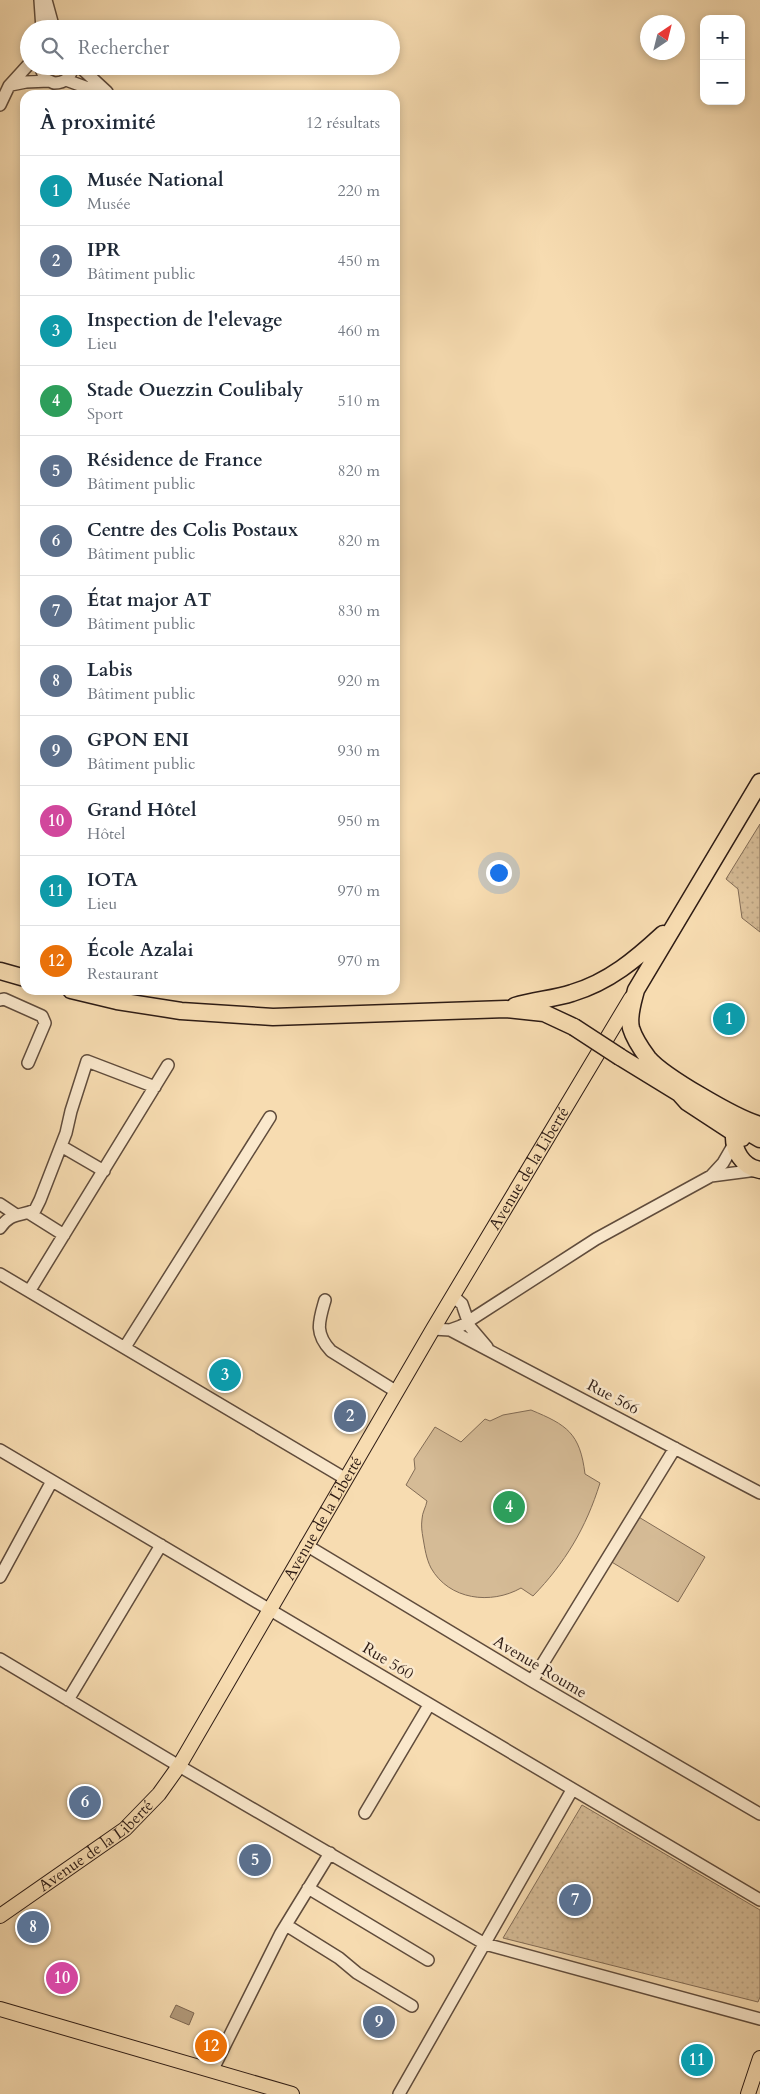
<!DOCTYPE html>
<html lang="fr">
<head>
<meta charset="utf-8">
<style>
  :root { --surface:#fff; --page:#f6f6f7; --text:#1f2937; --muted:#747a83; --line:#e0e1e3; --accent:#d93025 }
  body { margin:0; font-family:Cardo,serif; background:var(--page); color:var(--text) }
  .controls { position:absolute; right:15px; top:15px; display:grid; overflow:hidden; border-radius:10px; box-shadow:0 2px 8px #0003 }
  .controls button { width:45px; height:45px; display:grid; place-items:center; padding:0; border:0; border-bottom:1px solid var(--line); background:var(--surface); color:var(--text); font:25px sans-serif }
  .compass { position:absolute; left:640px; top:15px; width:45px; height:45px; border-radius:50%; background:var(--surface); box-shadow:0 2px 8px #0003; rotate:35deg }
  .you { position:absolute; left:498px; top:872px; width:18px; height:18px; margin:-12px; border:4px solid #fff; border-radius:50%; background:#1a73e8; box-shadow:0 0 0 8px #1a73e833 }
  .badge { display:grid; place-items:center; width:32px; height:32px; border-radius:50%; background:var(--accent); color:#fff; font-size:16px; font-weight:700 }
  .pin { position:absolute; translate:-50% -50%; border:2px solid #fff; box-shadow:0 1px 5px #0006 }
  .list { margin:0; padding:0; list-style:none }
  h2 { display:flex; justify-content:space-between; align-items:center; height:65px; margin:0; padding:0 20px; font-size:21px }
  h2 small { font-size:16px; font-weight:400; color:var(--muted) }
  .list li { display:grid; grid-template-columns:32px 1fr auto; gap:15px; align-items:center; box-sizing:border-box; height:70px; padding:0 20px; border-top:1px solid var(--line) }
  .list b { display:block; font-size:19px; white-space:nowrap }
  .list p { margin:0; font-size:16px; white-space:nowrap; color:var(--muted) }
  .list em { font-size:16px; font-style:normal; color:var(--muted) }
  .icon { flex:none; width:28px; height:28px; fill:none; stroke:currentColor; stroke-width:2; stroke-linecap:round; stroke-linejoin:round }
  .map { position:relative; flex:none; width:760px; height:2094px; overflow:hidden }
  .search { position:absolute; background:var(--surface); box-shadow:0 2px 8px #0003; left:20px; top:20px; width:380px; height:55px; display:flex; align-items:center; gap:12px; box-sizing:border-box; padding:0 18px; border-radius:28px; color:var(--muted); font-size:19px }
  .panel { position:absolute; background:var(--surface); box-shadow:0 2px 8px #0003; left:20px; top:90px; width:380px; height:905px; border-radius:15px }
  .map>svg:first-child { display:block }
  .green { fill:url(#green-dots); stroke:#826c56 }
  .pitch { fill:#d5bb96; stroke:#826c56 }
  .water { fill:#b39b7c; stroke:#7e6853 }
  .lines { fill:none; stroke-linecap:round; stroke-linejoin:round }
  .minor-casing { stroke:#604c3c; stroke-width:14 }
  .major-casing { stroke:#2e1c15; stroke-width:16 }
  .highway-casing { stroke:#2e1c15; stroke-width:19 }
  .minor { stroke:#fae8cc; stroke-width:11 }
  .major { stroke:#f7dcb1; stroke-width:14 }
  .highway { stroke:#f7dcb1; stroke-width:16 }
  .highway-bridge-casing { stroke:#2e1c15; stroke-width:19; stroke-linecap:butt }
  .highway-bridge { stroke:#f7dcb1; stroke-width:16 }
  .labels { text-anchor:middle; dominant-baseline:central; stroke-width:5; stroke-linejoin:round; paint-order:stroke }
  .street-label { font-size:16px; fill:#2e1c15; stroke:#fae8cc }
</style>
</head>
<body>
<div class="map">
<svg width="760" height="2094" viewBox="0 0 760 2094">
  <defs>
    <pattern id="green-dots" width="8" height="8" patternUnits="userSpaceOnUse" patternTransform="scale(1.25)"><rect width="8" height="8" fill="#d5bb96"/><path d="M2 2h.1M6 6h.1" fill="none" stroke="#b7a080" stroke-width="1.8" stroke-linecap="round"/></pattern>
  </defs>
  <rect width="100%" height="100%" fill="#f7dcb1"/>
  <filter id="stains"><feTurbulence type="fractalNoise" baseFrequency=".004" numOctaves="4"/><feColorMatrix values="0 0 0 0 .2 0 0 0 0 .09 0 0 0 0 .02 0 0 0 .5 -.17"/></filter>
  <radialGradient id="worn" r=".72"><stop offset=".6" stop-color="#630" stop-opacity="0"/><stop offset="1" stop-color="#630" stop-opacity=".3"/></radialGradient>
  <path class="green" d="M760,824V932L742,918L738,889L726,879Z
    M582,1805L760,1910V1997L758,2002L503,1938Z"/>
  <path class="pitch" d="M531,1410C567,1425 580,1433 585,1474L600,1483C586,1528 565,1563 533,1596L521,1588C491,1605 449,1600 431,1568C426,1558 425,1549 423,1538C422,1532 421,1526 422,1519C422,1513 426,1507 427,1501L406,1485L415,1469L414,1459L435,1427L461,1442L485,1419L490,1421L503,1415Z
    M637,1516L705,1557L678,1602L610,1561Z"/>
  <path class="water" d="M34,1922L45,1935L36,1942L26,1930Z
    M176,2005L194,2013L189,2025L170,2017Z"/>
  <g class="lines">
    <defs>
      <path id="minor" d="M40,0L42,29
        M46,0L54,29
        M40,66L45,79L54,83C65,83 72,77 72,66
        M79,66L107,92
        M66,80L107,95
        M11,85L26,82L49,81
        M0,105L9,86L29,64
        M0,1000L4,999L42,1016L45,1023L28,1063
        M61,1146L104,1171
        M711,1176L723,1163L734,1144
        M0,1204L15,1214
        M29,1213L64,1235
        M0,1228C11,1212 19,1217 35,1210L40,1200L66,1133L71,1111L87,1061L155,1087
        M0,1274L346,1479
        M30,1290L168,1065
        M454,1297L462,1304L470,1327L487,1347
        M325,1300C319,1321 314,1333 331,1351L397,1392
        M433,1329L450,1330L461,1326L596,1239L711,1176L757,1170
        M450,1330L760,1493
        M125,1347L270,1117
        M0,1450L760,1900
        M306,1545L532,1681L760,1814
        M0,1577L52,1481
        M0,1659L179,1766L485,1944L760,2019
        M532,1681L675,1448
        M68,1700L161,1545
        M365,1813L429,1705
        M308,1888L428,1960
        M286,1925L339,1958L357,1973L412,2006
        M212,2071L281,1933L330,1853
        M399,2094L572,1790"/>
      <g id="major">
        <path id="s1" d="M0,1916L125,1829L159,1794L179,1766L433,1329L631,998"/>
        <path d="M0,2009L292,2094"/>
        <path d="M748,2094L760,2058"/>
      </g>
      <path id="highway" d="M760,782L636,990C633,1002 628,1016 631,1028C634,1038 642,1050 648,1058C663,1076 737,1119 760,1125
        M0,971L25,978
        M71,990L117,1001L181,1011L273,1017L506,1009L544,1013L574,1027
        M515,1006C534,1000 554,999 572,993C609,982 636,959 663,934
        M620,1057L682,1095
        M679,1093L687,1102L742,1138
        M736,1125L760,1139
        M734,1134C733,1150 742,1167 760,1170"/>
    </defs>
    <use href="#minor" class="minor-casing"/>
    <use href="#major" class="major-casing"/>
    <use href="#highway" class="highway-casing"/>
    <use href="#minor" class="minor"/>
    <use href="#major" class="major"/>
    <use href="#highway" class="highway"/>
    <defs>
      <path id="highway-bridge" d="M574,1027L620,1057"/>
    </defs>
    <use href="#highway-bridge" class="highway-bridge-casing"/>
    <use href="#highway-bridge" class="highway-bridge"/>
  </g>
  <g class="labels">
    <g class="street-label">
      <text stroke="none"><textPath href="#s1" startOffset="928">Avenue de la Liberté</textPath></text>
      <text transform="translate(613 1397) rotate(28)">Rue 566</text>
      <text stroke="none"><textPath href="#s1" startOffset="522">Avenue de la Liberté</textPath></text>
      <text transform="translate(388 1661) rotate(31)">Rue 560</text>
      <text transform="translate(540 1667) rotate(31)">Avenue Roume</text>
      <text stroke="none"><textPath href="#s1" startOffset="119">Avenue de la Liberté</textPath></text>
    </g>
  </g>
  <rect width="100%" height="100%" filter="url(#stains)"/>
  <rect width="100%" height="100%" fill="url(#worn)"/>
</svg>
<div class="controls">
<button>+</button>
<button>−</button>
</div>
<svg class="compass" viewBox="-18 -18 36 36"><path d="M0-13l5 13h-10z" fill="#e53935"/><path d="M0 13l5-13h-10z" fill="#747a83"/></svg>
<div class="you"></div>
<div class="pin badge" style="left:729px;top:1019px;background:#0f9aa8">1</div>
<div class="pin badge" style="left:350px;top:1416px;background:#5c6f8a">2</div>
<div class="pin badge" style="left:225px;top:1375px;background:#0f9aa8">3</div>
<div class="pin badge" style="left:509px;top:1507px;background:#2e9e5b">4</div>
<div class="pin badge" style="left:255px;top:1860px;background:#5c6f8a">5</div>
<div class="pin badge" style="left:85px;top:1802px;background:#5c6f8a">6</div>
<div class="pin badge" style="left:575px;top:1900px;background:#5c6f8a">7</div>
<div class="pin badge" style="left:33px;top:1927px;background:#5c6f8a">8</div>
<div class="pin badge" style="left:379px;top:2022px;background:#5c6f8a">9</div>
<div class="pin badge" style="left:62px;top:1978px;background:#d1479c">10</div>
<div class="pin badge" style="left:697px;top:2060px;background:#0f9aa8">11</div>
<div class="pin badge" style="left:211px;top:2046px;background:#e8710a">12</div>
<div class="search"><svg class="icon" aria-label="search" viewBox="0 0 24 24"><circle cx="10" cy="10" r="6"/><path d="M15 15l6 6"/></svg>Rechercher</div>
<section class="panel">
<h2>À proximité<small>12 résultats</small></h2>
<ul class="list">
<li><span class="badge" style="background:#0f9aa8">1</span><div><b>Musée National</b><p>Musée</p></div><em>220 m</em></li>
<li><span class="badge" style="background:#5c6f8a">2</span><div><b>IPR</b><p>Bâtiment public</p></div><em>450 m</em></li>
<li><span class="badge" style="background:#0f9aa8">3</span><div><b>Inspection de l'elevage</b><p>Lieu</p></div><em>460 m</em></li>
<li><span class="badge" style="background:#2e9e5b">4</span><div><b>Stade Ouezzin Coulibaly</b><p>Sport</p></div><em>510 m</em></li>
<li><span class="badge" style="background:#5c6f8a">5</span><div><b>Résidence de France</b><p>Bâtiment public</p></div><em>820 m</em></li>
<li><span class="badge" style="background:#5c6f8a">6</span><div><b>Centre des Colis Postaux</b><p>Bâtiment public</p></div><em>820 m</em></li>
<li><span class="badge" style="background:#5c6f8a">7</span><div><b>État major AT</b><p>Bâtiment public</p></div><em>830 m</em></li>
<li><span class="badge" style="background:#5c6f8a">8</span><div><b>Labis</b><p>Bâtiment public</p></div><em>920 m</em></li>
<li><span class="badge" style="background:#5c6f8a">9</span><div><b>GPON ENI</b><p>Bâtiment public</p></div><em>930 m</em></li>
<li><span class="badge" style="background:#d1479c">10</span><div><b>Grand Hôtel</b><p>Hôtel</p></div><em>950 m</em></li>
<li><span class="badge" style="background:#0f9aa8">11</span><div><b>IOTA</b><p>Lieu</p></div><em>970 m</em></li>
<li><span class="badge" style="background:#e8710a">12</span><div><b>École Azalai</b><p>Restaurant</p></div><em>970 m</em></li>
</ul>
</section>
</div>
</body>
</html>
